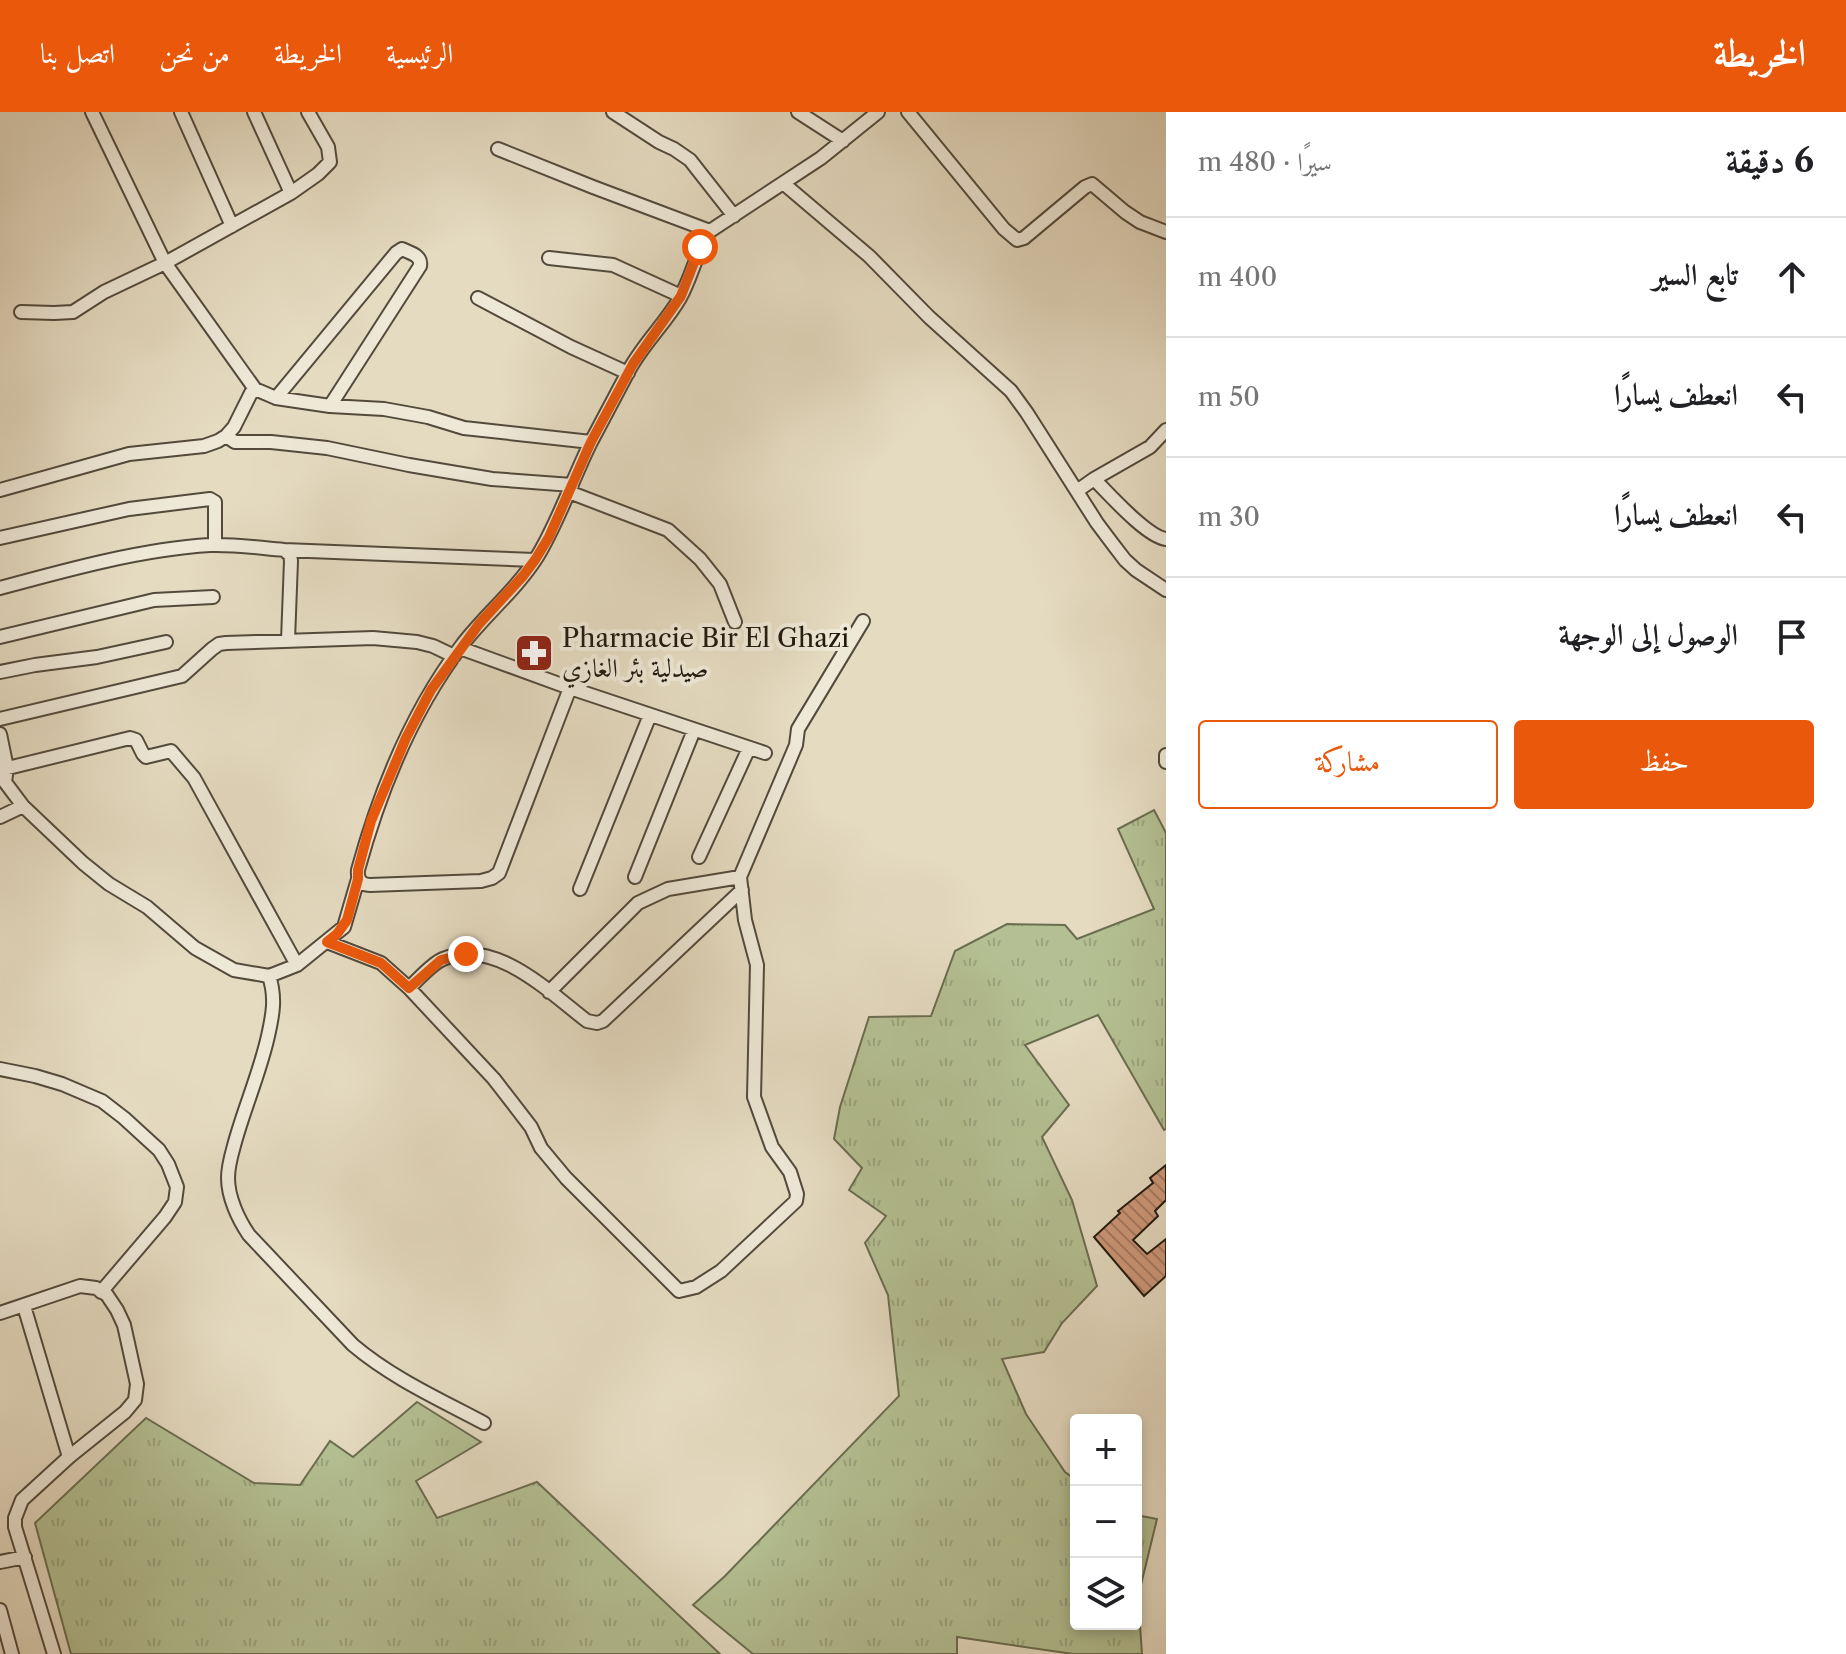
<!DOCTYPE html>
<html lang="ar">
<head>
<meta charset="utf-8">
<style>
  :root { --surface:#fff; --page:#f6f6f6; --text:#202124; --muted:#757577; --line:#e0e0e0; --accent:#ea580c }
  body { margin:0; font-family:"Libre Caslon Text",Amiri,serif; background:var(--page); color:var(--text); direction:rtl }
  .controls { position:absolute; right:24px; bottom:24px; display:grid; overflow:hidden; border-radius:8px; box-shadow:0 4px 12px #0003 }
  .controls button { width:72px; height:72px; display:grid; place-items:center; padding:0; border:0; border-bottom:2px solid var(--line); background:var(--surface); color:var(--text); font:40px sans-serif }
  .stop { position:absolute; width:24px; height:24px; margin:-18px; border:6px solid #ea580c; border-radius:50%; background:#fff }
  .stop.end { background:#ea580c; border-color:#fff; box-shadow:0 2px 8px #0008 }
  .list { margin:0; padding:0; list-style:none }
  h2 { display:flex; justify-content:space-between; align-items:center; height:104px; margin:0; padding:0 32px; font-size:34px }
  h2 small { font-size:26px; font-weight:400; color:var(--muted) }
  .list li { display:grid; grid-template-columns:52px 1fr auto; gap:24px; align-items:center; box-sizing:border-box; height:120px; padding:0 32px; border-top:2px solid var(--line) }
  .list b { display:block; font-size:30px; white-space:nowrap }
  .list em { font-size:26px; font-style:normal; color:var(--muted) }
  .actions { display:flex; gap:16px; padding:24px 32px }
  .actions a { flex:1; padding:18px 0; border:2px solid var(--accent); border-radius:8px; text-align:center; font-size:28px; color:var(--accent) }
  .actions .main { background:var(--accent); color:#fff }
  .icon { flex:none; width:44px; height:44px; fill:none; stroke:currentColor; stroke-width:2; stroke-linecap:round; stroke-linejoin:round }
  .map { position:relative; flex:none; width:1166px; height:1542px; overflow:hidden; direction:ltr }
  header { display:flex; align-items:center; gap:48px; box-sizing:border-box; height:112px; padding:0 40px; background:var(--accent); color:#fff }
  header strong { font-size:38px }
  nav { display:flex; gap:44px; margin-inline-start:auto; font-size:28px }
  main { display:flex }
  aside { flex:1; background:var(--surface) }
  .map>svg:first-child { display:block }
  .grass { fill:url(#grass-tufts); stroke:#6b6d51; stroke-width:2 }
  .building { fill:url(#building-back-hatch); stroke:#221a0f; stroke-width:2 }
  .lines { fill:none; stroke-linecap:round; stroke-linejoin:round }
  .street-casing { stroke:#534a3c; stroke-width:16 }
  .street { stroke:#eee8d7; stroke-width:12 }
  .route { stroke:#ea580c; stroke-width:10 }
  .labels { text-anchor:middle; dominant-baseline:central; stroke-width:8; stroke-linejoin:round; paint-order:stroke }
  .poi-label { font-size:26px; fill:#221a0f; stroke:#eee8d7; text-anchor:start }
</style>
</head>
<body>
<header>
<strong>الخريطة</strong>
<nav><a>الرئيسية</a><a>الخريطة</a><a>من نحن</a><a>اتصل بنا</a></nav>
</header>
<main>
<aside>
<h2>6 دقيقة<small>سيرًا · 480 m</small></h2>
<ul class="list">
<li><svg class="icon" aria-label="ahead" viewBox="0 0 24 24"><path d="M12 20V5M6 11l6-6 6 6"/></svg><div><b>تابع السير</b></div><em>400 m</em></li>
<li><svg class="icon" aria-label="left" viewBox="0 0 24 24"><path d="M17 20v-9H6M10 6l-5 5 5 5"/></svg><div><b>انعطف يسارًا</b></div><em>50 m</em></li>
<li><svg class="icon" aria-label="left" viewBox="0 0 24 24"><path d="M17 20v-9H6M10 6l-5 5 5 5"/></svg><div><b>انعطف يسارًا</b></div><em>30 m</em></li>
<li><svg class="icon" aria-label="arrive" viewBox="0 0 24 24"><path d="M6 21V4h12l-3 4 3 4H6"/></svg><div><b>الوصول إلى الوجهة</b></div></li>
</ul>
<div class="actions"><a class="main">حفظ</a><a>مشاركة</a></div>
</aside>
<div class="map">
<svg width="1166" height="1542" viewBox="0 0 1166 1542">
  <defs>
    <pattern id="grass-tufts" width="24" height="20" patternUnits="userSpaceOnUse" patternTransform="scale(2)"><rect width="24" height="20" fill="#b4c093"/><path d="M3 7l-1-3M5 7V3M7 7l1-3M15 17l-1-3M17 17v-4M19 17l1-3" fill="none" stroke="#9aa47e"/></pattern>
    <pattern id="building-back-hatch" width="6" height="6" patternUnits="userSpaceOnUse" patternTransform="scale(2)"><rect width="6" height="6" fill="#ce9879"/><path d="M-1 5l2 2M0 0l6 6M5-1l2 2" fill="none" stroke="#a77b62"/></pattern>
  </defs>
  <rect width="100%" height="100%" fill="#e5dbc1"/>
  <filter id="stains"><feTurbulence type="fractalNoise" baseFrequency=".0025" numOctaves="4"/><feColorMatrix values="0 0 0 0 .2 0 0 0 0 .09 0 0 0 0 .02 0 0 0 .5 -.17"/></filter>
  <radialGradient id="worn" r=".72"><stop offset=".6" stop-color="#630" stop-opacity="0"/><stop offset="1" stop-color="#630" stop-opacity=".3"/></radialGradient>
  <path class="grass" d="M1154,698L1166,721V1017L1164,1018L1098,903L1025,933L1069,993L1042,1025L1072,1088L1097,1174L1062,1211L1044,1240L1002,1247L1026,1302L1065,1360L1076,1368V1512H1136V1403L1157,1407L1138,1485L1142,1542H1073L957,1525V1542H753L693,1493L725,1464L899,1284L888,1183L865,1131L886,1104L849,1078L862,1056L834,1027L840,995L869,905L931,904L955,839L1007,812L1065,813L1077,827L1154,797L1118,717Z
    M417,1290L481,1330L416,1369L437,1406L537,1370L720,1542H71L35,1411L146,1306L254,1371L300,1373L330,1329L353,1345Z"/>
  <path class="building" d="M1166,1053V1088L1155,1099L1158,1104L1133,1128L1147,1142L1166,1127V1164L1144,1184L1094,1125L1120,1101L1118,1099L1153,1071L1150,1066Z"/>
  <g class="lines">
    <defs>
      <path id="street" d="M92,0L165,151L255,277
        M181,0L232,114
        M254,0L291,81
        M613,0L659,30L674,37L690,48L734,104
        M798,0L843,29
        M908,0L1004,117L1017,128L1024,126L1085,75L1092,72L1125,100L1140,110L1166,120
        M498,37L593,75L710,119
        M783,71L869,144L929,205L1011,279L1027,301L1097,411L1112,431L1125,448L1136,458L1166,478
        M549,146L613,153L681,184
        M478,186L571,235L628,261
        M21,200L54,201L73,200L104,180L165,151L291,81L318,62L330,50L328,35L308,0
        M276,286L396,141L402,137C410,141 422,143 420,154L330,294
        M226,324L235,330H271L327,336L409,353L492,367L572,373
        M1094,367L1150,335L1166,318
        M0,378L129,342L204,334L218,329L226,324L234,315L251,281L255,277L276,286L330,294L384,297L428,305L464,316L591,330
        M1077,379L1094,367C1109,382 1147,425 1166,427
        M569,380L668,418L700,447L720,472L735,510
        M0,426L129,397L210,387L215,390V433
        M284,438L535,448
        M0,476C66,458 142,437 210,433C234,432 260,436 284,438L290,443L291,449L288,528
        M0,525L154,488L213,485
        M460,536L570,576L765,641
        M0,560L35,553L97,545L166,530
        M570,576L499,761L492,766L481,769L370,773C361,773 357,767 358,758C380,678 411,600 462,533C485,503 516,478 537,445C559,409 572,368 591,330C603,307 616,283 628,260C642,233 665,212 680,186C692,164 696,141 710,119L821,46L878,0
        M0,607L182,564L212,537L219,532L226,531L373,526L417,530L433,534L454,544
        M0,622L7,656L5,670L23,694L83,751L109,772L147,795L195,836L234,858L269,864C276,885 273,902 268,924C260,960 245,994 235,1030C232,1041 228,1053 228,1066C228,1085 238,1107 249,1123L353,1233C392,1266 439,1287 484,1311
        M1166,643V650
        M0,658L130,626L136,628L143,642L146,645L171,639L194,666L297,853
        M0,705L23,694
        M699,745L749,636
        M635,765L694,618
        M580,777L650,603
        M327,830L381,851L409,876L494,967L531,1015L541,1036L566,1066L679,1179L696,1175L721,1159L796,1089L797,1082L790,1060L772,1035L754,985L757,853L745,808L740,765L796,633L798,617L863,509
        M269,864L297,853L344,815L358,767
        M409,876C419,867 431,852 443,847C495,825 549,880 587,909L597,911L603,909L742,778
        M549,880L638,791L668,777L740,765
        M0,957L35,964L62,972L102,989L124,1006L159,1038L168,1052L177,1075L175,1090L165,1105L101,1180
        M24,1194L69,1345
        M0,1201L80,1174L96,1176L107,1183L117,1198L124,1213L137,1272L135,1288L125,1300L69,1345L22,1388L15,1406V1415L54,1542
        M0,1450L25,1445
        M0,1498L12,1542"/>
    </defs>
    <use href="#street" class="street-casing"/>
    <use href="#street" class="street"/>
  </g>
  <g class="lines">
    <path class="route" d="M466,842L441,848L409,876L381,851L327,830L337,822L347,808L358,767V758L371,709L406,626L431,578L479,512L523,464L535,448L549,425L591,330L633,252L681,184L700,135"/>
  </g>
  <defs>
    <symbol id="pharmacy-square" viewBox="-11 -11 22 22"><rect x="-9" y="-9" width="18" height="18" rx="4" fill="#8f2418" stroke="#eee8d7"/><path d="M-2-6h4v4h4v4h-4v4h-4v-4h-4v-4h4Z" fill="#fff"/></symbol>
  </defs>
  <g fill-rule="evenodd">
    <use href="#pharmacy-square" x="512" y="519" width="44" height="44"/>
  </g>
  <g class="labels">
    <g class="poi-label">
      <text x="562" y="526">Pharmacie Bir El Ghazi<tspan x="562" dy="30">صيدلية بئر الغازي</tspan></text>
    </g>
  </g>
  <rect width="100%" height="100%" filter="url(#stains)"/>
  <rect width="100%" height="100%" fill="url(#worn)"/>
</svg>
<div class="controls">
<button>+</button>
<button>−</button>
<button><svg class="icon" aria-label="layers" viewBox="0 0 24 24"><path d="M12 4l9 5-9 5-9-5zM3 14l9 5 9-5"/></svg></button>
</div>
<div class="stop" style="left:700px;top:135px"></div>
<div class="stop end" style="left:466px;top:842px"></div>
</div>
</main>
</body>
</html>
